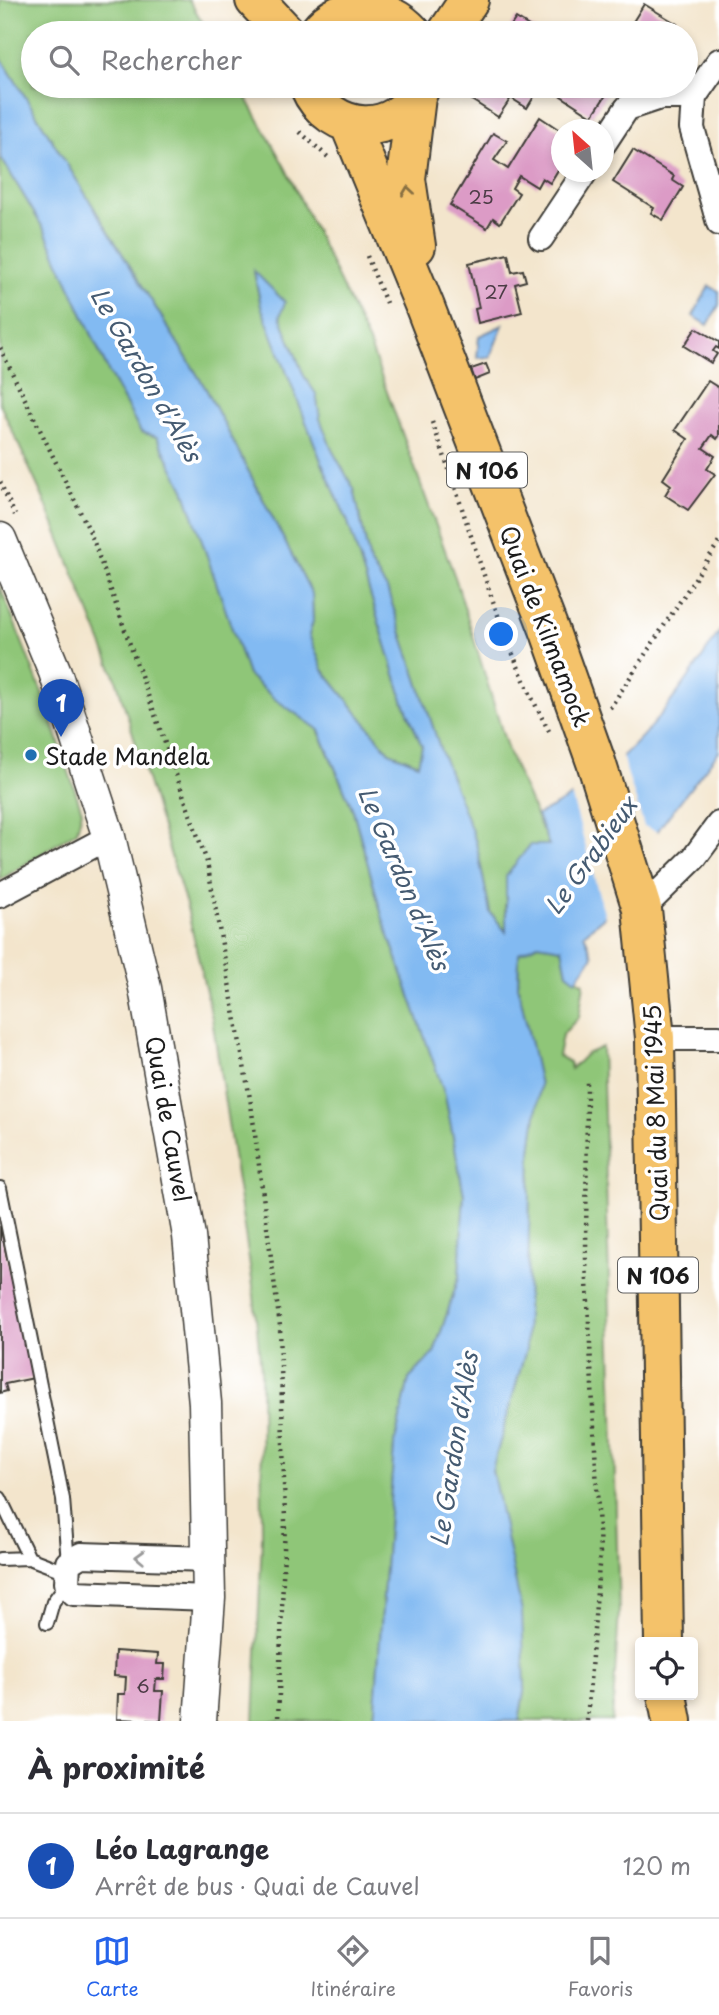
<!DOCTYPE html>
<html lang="fr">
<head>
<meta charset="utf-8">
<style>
  :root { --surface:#fff; --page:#f2f2f3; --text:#2b2b33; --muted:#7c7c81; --line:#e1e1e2; --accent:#2563eb }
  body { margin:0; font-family:"Playpen Sans",sans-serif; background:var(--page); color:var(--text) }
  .controls { position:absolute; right:21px; bottom:21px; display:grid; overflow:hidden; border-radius:7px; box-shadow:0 4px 10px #0003 }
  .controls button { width:63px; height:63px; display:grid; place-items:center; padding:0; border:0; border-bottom:2px solid var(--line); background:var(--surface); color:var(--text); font:35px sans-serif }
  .compass { position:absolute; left:551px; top:119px; width:63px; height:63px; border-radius:50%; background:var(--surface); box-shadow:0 4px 10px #0003; rotate:333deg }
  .you { position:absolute; left:502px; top:635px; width:24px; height:24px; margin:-18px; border:5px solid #fff; border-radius:50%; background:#1a73e8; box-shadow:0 0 0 10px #1a73e833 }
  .badge { display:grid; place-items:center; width:46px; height:46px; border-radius:50%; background:var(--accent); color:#fff; font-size:23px; font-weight:700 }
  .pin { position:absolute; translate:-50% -58px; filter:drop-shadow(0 2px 4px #0008) }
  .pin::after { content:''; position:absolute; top:37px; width:24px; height:21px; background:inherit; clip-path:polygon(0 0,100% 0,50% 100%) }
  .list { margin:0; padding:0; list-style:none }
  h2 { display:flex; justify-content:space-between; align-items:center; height:91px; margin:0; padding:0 28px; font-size:30px }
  h2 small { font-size:23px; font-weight:400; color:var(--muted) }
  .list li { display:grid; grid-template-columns:46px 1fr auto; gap:21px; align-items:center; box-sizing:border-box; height:105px; padding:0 28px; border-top:2px solid var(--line) }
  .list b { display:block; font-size:26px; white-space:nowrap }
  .list p { margin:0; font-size:23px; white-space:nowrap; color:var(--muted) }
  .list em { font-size:23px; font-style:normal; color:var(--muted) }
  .icon { flex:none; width:38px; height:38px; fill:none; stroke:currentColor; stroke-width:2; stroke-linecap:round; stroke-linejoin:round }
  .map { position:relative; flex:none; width:719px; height:1721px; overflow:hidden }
  .search { position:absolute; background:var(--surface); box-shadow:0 4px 10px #0003; left:21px; right:21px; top:21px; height:77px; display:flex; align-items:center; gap:18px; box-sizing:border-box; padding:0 24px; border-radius:38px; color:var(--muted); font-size:26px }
  .sheet { height:196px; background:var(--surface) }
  nav { display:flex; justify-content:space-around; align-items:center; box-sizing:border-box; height:98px; border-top:2px solid var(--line); background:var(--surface); font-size:19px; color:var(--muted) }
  nav a { display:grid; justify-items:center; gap:4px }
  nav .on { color:var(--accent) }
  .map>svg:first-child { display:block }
  .green { fill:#8fc678; stroke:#56714a; stroke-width:2 }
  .water { fill:#82baf2; stroke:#4f6b87; stroke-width:2 }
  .pier { fill:#f3e5cc }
  .building { fill:#dc9bc6 }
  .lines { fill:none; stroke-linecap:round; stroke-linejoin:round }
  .service-casing { stroke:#3c3a36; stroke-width:16 }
  .minor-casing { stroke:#3c3a36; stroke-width:28 }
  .tertiary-casing { stroke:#3c3a36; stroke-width:35 }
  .primary-casing { stroke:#3c3a36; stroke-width:42 }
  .path { stroke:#3c3a36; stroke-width:4.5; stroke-dasharray:2 5; stroke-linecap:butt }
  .service { stroke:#fff; stroke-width:12 }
  .minor { stroke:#fff; stroke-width:24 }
  .tertiary { stroke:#fff; stroke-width:32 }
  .primary { stroke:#f4c26a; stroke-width:38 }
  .oneway { stroke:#886f43 }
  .oneway2 { stroke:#999 }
  .poi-dot { fill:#1f6fb2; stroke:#fff; stroke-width:2.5 }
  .labels { text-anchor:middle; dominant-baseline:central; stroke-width:7; stroke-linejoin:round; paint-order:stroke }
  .number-label { font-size:19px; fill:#4c3c46 }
  .shield { fill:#fff; stroke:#606060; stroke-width:2 }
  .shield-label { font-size:21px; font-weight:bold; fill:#1c1c1c }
  .street-label { font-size:23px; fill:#1c1c1c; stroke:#fff }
  .poi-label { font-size:23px; fill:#1c1c1c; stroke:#fff; text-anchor:start }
  .water-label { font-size:24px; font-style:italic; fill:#455b72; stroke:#fff }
</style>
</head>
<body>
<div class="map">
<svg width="719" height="1721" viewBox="0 0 719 1721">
  <rect width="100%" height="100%" fill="#fff"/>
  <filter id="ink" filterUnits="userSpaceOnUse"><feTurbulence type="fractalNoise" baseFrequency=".0143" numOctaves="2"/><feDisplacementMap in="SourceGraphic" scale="14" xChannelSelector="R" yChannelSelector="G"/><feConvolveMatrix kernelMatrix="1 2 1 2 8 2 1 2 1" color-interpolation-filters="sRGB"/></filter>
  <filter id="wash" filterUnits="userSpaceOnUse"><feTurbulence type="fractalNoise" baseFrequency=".00686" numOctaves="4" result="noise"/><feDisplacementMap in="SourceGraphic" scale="28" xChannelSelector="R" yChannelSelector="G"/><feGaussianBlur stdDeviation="1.57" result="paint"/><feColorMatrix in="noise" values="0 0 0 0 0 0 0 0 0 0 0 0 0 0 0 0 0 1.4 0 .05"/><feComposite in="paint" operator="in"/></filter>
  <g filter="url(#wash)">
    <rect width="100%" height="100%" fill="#f3e5cc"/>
    <path class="green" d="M0,0H189L209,33H33V86H240L286,169L369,343L456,580L509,754L549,845L505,905L507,933L490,912L476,842L442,754L387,589L370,563L354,489L332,450L320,419L316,394L304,376L280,316L284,302L254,272L261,306L322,463L348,522L404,703L422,746L419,764L389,752L323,670L309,635L313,621L312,594L206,389L0,56Z
      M0,156L45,231L110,375L141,432L157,437L184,489L248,675L275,699L318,729L353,810L383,919L445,1095L464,1195L459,1277L434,1353L409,1379L394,1446L374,1721H254L262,1537L261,1371L253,1286L212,1018L187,908L116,679L45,502L0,404Z
      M0,586L44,698L82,811L77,831L0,880Z
      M538,944L562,948L567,973L584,983L579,1017L562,1035L558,1056L569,1062L571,1069L586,1054L602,1047L619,1613L612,1721H519L525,1686L492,1470L526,1349L531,1151L540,1085L518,986L519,952Z"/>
    <path class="water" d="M0,56L206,389L312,594L313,621L309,635L323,670L389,752L418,764L422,746L404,703L348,522L322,463L261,306L254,271L285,302L280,316L304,376L316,394L320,419L332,450L354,489L370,563L387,589L442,754L476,842L490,912L506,932V876L530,845H549L537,815C621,775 670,709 719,632V751L661,826L605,916L584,934L593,956L576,980L567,973L562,948L538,944L519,953L518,986L540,1085L531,1151L526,1349L492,1470L522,1612L525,1686L519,1721H374L394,1446L409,1379L434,1353L459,1277L464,1195L445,1095L383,919L353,810L319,730L275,699L248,675L184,489L157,437L141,432L110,375L45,231L0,156Z
      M709,286L719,291V305L708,325L693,316Z
      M503,325L490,357L477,358L479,336Z"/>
    <path class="pier" d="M621,753L644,826L661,833L606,920L571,794L593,780Z"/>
    <g id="blocks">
      <path class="building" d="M644,4L677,24L671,33H626Z
        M516,18L540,33H506Z
        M479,86H520L535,95L527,108L511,98L498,117L470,99Z
        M563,86H612L592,116L558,94Z
        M540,117L561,131L559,152L561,165L550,183L542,178L537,187L519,176L512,188L519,193L500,223L493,218L487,228L450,205L493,133L507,141L494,160L508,169Z
        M633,150L674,176L672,180L683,187L663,220L651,213L654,208L613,182Z
        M508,254L512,272L523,270L526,281L515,284L522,312L478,323L475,309L479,308L469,263Z
        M696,328L719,342V349L716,347L713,351L717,354L711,363L684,346Z
        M486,364L490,374L475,380L471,369Z
        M708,381L719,388V436L717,439L712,435L703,448L715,456L707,469L715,474L688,510L665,495L671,485L663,479L688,439L675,430Z
        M0,1226L34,1378L5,1384L7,1391L0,1393Z
        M115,1651L158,1654L157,1664H165L164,1679H156L155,1691H163L161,1721L117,1719L118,1694H125L126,1677L114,1676Z"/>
    </g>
  </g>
  <g filter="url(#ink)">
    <use href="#blocks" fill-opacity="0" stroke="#3c3a36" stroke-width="2"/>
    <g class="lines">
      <defs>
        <path id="service" d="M0,1188L63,1499L68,1563
          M0,1498L29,1558
          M0,1559L29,1558L68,1573
          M47,1623L53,1602L67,1583"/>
        <path id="minor" d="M719,61L694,97L692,128L719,223
          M604,143L627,108L660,97H694
          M541,238L585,172
          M0,895L109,837
          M642,909L694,858L719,824
          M655,1038H719
          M208,1559L81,1555L68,1563L67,1583L74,1593L209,1598"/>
        <path id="tertiary" d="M0,539L55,672L109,837L145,988L189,1236L205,1403L209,1598L200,1721"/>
        <path id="primary" d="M255,0L286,33
          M318,33C343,0 387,5 412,33
          M447,33L469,0
          M309,86C330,136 398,140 420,88
          M350,125L425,307L550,632L596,762L642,909L655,1038L664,1642
          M416,246L406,179L416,97
          M667,1695L672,1721"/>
      </defs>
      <use href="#service" class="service-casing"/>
      <use href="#minor" class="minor-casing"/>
      <use href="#tertiary" class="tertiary-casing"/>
      <use href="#primary" class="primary-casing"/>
      <path class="path" d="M273,86L278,95
        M300,132L330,159
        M367,256L386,303
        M0,348L91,534L207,862L251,1104L280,1326L285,1522L278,1721
        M432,422C471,525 496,634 549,731
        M0,482L15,515
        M610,708L719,542
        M587,1721L600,1552L586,1261L587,1080"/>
      <use href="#service" class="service"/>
      <use href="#minor" class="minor"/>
      <use href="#tertiary" class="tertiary"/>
      <use href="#primary" class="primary"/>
    </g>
    <defs><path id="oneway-chevron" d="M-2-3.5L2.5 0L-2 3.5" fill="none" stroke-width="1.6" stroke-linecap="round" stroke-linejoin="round" transform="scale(1.75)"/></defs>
    <use class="oneway" href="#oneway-chevron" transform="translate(408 191) rotate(-98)"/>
    <use class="oneway2" href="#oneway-chevron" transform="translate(140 1557) rotate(-178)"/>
  </g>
  <circle class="poi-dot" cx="31" cy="755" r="7"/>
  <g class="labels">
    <g class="number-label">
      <text x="481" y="196">25</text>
      <text x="496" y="291">27</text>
      <text x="143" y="1685">6</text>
    </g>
    <g class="shield">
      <rect x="447" y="452.5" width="80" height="35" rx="5"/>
      <rect x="618" y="1257.5" width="80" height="35" rx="5"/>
    </g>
    <g class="shield-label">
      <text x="487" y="470">N 106</text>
      <text x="658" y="1275">N 106</text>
    </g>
    <g class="street-label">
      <text transform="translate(546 626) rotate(69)">Quai de Kilmamock</text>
      <text transform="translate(655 1113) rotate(-92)">Quai du 8 Mai 1945</text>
      <text transform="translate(169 1119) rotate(80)">Quai de Cauvel</text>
    </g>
    <g class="poi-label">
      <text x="45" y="755">Stade Mandela</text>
    </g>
    <g class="water-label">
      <text transform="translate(147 374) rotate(60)">Le Gardon d'Alès</text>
      <text transform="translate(590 855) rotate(-54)">Le Grabieux</text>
      <text transform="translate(405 878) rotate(67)">Le Gardon d'Alès</text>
      <text transform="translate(453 1449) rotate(-81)">Le Gardon d'Alès</text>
    </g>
  </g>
</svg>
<div class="controls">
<button><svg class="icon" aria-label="locate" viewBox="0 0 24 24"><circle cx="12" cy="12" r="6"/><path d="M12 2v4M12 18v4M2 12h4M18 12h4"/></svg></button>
</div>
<svg class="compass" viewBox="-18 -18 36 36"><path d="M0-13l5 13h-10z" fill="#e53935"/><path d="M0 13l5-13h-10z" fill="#7c7c81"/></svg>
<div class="you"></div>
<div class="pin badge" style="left:61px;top:737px;background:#1a4fb4">1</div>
<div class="search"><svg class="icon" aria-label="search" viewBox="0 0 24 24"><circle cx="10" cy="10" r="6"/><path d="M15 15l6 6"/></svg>Rechercher</div>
</div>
<section class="sheet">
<h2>À proximité<small></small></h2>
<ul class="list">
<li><span class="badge" style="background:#1a4fb4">1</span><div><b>Léo Lagrange</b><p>Arrêt de bus · Quai de Cauvel</p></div><em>120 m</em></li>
</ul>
</section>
<nav>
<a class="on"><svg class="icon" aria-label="map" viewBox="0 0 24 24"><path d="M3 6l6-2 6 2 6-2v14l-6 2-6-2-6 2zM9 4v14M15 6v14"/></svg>Carte</a>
<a><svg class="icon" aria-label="directions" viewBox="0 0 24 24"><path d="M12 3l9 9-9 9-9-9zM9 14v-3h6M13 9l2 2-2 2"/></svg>Itinéraire</a>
<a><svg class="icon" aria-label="saved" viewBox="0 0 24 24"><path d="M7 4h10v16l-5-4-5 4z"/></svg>Favoris</a>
</nav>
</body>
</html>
